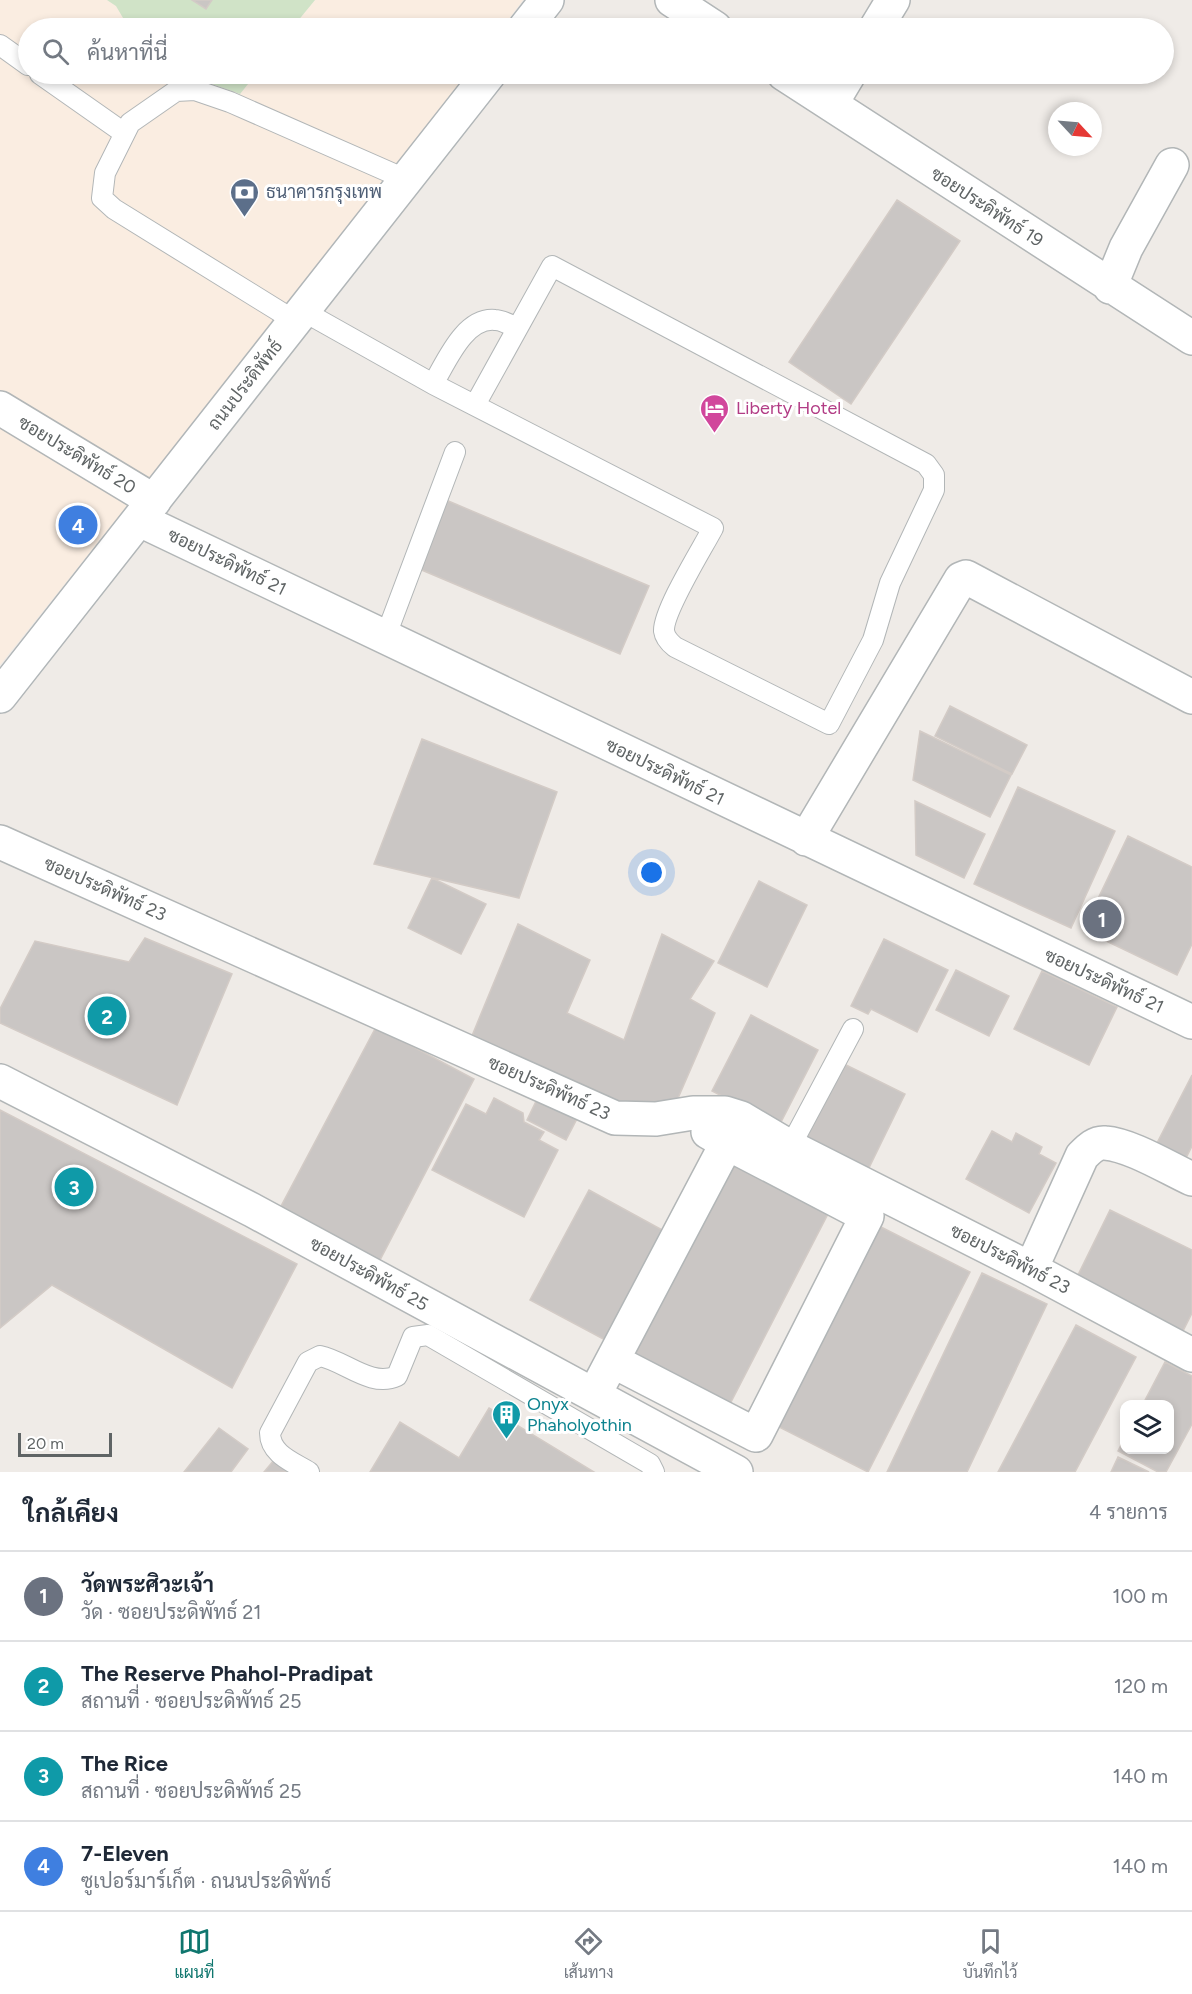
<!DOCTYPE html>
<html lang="th">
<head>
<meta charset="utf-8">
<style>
  :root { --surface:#fff; --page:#f2f2f3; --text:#1f2937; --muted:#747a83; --line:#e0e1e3; --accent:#0f766e }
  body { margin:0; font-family:Figtree,Sarabun,sans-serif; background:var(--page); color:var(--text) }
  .controls { position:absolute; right:18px; bottom:18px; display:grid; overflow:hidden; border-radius:12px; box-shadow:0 3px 9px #0003 }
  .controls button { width:54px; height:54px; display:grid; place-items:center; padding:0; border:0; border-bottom:2px solid var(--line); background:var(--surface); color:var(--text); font:30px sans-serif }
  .compass { position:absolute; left:1048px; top:102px; width:54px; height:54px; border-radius:50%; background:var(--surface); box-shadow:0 3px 9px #0003; rotate:116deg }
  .scale { position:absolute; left:18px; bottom:15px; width:94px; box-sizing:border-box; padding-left:6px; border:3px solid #5f6465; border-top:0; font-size:16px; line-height:21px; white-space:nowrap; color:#5f6465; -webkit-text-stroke:4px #fff; paint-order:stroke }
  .you { position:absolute; left:652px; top:873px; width:21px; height:21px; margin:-15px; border:4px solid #fff; border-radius:50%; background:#1a73e8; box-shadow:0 0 0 9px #1a73e833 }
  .badge { display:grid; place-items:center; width:39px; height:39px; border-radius:50%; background:var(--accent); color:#fff; font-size:20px; font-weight:700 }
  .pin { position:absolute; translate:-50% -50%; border:3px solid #fff; box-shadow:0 2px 6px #0006 }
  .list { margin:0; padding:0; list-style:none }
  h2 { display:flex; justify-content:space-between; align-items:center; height:78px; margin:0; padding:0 24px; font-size:26px }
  h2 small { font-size:20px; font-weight:400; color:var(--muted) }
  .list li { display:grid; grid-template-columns:39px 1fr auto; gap:18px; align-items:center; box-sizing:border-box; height:90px; padding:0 24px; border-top:2px solid var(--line) }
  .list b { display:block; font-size:22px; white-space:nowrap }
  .list p { margin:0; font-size:20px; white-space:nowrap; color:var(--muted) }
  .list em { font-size:20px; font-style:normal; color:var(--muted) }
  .icon { flex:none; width:33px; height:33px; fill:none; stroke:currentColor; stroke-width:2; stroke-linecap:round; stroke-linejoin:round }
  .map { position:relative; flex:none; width:1192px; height:1472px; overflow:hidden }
  .search { position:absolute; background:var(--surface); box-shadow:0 3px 9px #0003; left:18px; right:18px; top:18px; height:66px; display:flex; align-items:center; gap:15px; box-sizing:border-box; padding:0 21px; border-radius:33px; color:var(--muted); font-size:22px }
  .sheet { height:438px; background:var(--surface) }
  nav { display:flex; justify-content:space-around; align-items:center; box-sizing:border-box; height:84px; border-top:2px solid var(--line); background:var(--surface); font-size:16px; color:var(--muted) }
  nav a { display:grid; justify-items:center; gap:3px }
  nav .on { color:var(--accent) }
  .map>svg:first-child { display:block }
  .commercial { fill:#faede1 }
  .green { fill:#d0e3c7 }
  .building { fill:#cac6c4; stroke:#d3cbc6; stroke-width:1.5 }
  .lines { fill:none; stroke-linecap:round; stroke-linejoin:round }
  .lane-casing { stroke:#b2b6b7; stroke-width:22 }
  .street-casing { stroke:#b2b6b7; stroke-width:36 }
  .secondary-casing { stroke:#b1b6b8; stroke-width:36 }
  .lane { stroke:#fff; stroke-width:20 }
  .street { stroke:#fff; stroke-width:33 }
  .secondary { stroke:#fff; stroke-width:33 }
  .labels { text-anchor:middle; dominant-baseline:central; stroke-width:6; stroke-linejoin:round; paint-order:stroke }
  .service-label { font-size:18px; fill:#4e5e75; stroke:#fff; text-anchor:start }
  .street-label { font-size:18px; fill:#5f6465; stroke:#fff }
  .hotel-label { font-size:18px; fill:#b23c85; stroke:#fff; text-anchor:start }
  .culture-label { font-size:18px; fill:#0d838f; stroke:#fff; text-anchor:start }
</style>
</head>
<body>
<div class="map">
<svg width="1192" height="1472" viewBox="0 0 1192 1472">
  <rect width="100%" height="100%" fill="#efebe7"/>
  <path class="commercial" d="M0,0H107L116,6L129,28H28V74H184L240,94L256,74H468L384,184L0,665Z
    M315,0H523L502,28H292Z"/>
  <path class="green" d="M107,0H315L292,28H129L116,6Z
    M184,74H256L240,94Z"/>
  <path class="building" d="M192,0H212L206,9Z
    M897,200L960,241L851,404L789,362Z
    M446,500L649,586L620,654L417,568Z
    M950,706L1027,745L1012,774L935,736Z
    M920,731L1011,775L990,817L913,780Z
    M422,739L557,792L519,898L374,864Z
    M1018,787L1115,831L1071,928L974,884Z
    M915,801L985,834L964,878L916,855Z
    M1128,836L1192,867V944L1177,975L1083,930Z
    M432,878L486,904L461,954L408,928Z
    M759,881L807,905L767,987L718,963Z
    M518,924L590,960L567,1013L624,1040L662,934L714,961L690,999L715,1013L675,1105L636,1116L469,1043Z
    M145,938L232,974L177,1105L0,1023V1009L35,941L129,962Z
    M884,939L948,970L917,1032L871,1009L868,1014L851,1006Z
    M956,970L1009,996L989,1036L936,1010Z
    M1042,971L1117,1007L1089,1065L1014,1029Z
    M751,1015L818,1050L779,1126L712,1091Z
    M376,1027L474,1079L379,1262L279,1210Z
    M838,1061L905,1094L865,1176L798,1144Z
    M1192,1075V1146L1185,1160L1156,1145Z
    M541,1091L581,1111L566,1140L527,1120Z
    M494,1098L523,1113L524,1122L544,1132L539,1140L558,1150L524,1217L432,1170L466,1104L486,1114Z
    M0,1110L297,1264L232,1388L52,1285L0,1328Z
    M992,1131L1012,1142L1016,1133L1042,1147L1039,1154L1056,1163L1029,1213L966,1179Z
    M733,1156L830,1210L730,1404L629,1351Z
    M589,1190L666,1232L607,1341L530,1300Z
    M1110,1210L1192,1250V1313L1180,1337L1073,1285Z
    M879,1226L970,1272L868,1472L777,1426Z
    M982,1273L1047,1304L967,1472H887Z
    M1076,1325L1136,1357L1075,1472H998Z
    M1165,1362L1192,1376V1424L1166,1472H1158L1118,1451L1124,1439V1450H1170V1404H1143Z
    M489,1408L594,1472H370L400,1422L459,1458Z
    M219,1428L248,1449L231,1472H184Z
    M1118,1457L1149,1472H1111Z
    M274,1460L288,1472H264Z"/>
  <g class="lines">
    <defs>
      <path id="lane" d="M0,45L28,65
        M40,74L124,133
        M303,311L433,384L713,528C702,549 663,611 664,631C665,638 670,643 675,647L829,724L873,640L890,583L934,490V475L926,464L552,266L475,405
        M295,321L114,209L102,198L105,173L130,123L176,91L195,90L230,102L405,179
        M433,384C446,363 464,317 495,320C502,320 511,325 517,328
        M385,638L455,452
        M790,1147L853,1029
        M309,1472C293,1462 270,1454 270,1433L308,1362L320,1356C345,1361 371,1388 397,1376L413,1337L428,1335L650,1464L654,1472"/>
      <path id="street" d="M672,0L715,28
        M876,28L893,0
        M784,74L1192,338
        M831,104L849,74
        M1110,287L1126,248L1172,165
        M0,408L154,501
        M140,520L1192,1022
        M806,839L961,579L966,577L1192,697
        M0,842L615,1118L656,1119L693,1113H725L741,1118L790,1147L1031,1269L1192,1355
        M0,1081L252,1210L736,1472
        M1031,1269L1082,1156C1088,1150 1095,1142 1105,1143C1131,1145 1168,1168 1192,1179
        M613,1361L756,1435L867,1216L727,1143
        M602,1380L727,1143L708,1132"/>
      <path id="secondary" d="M525,28L547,0
        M0,696L489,74"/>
    </defs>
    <use href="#lane" class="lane-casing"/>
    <use href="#street" class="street-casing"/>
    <use href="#secondary" class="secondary-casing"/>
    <use href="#lane" class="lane"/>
    <use href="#street" class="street"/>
    <use href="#secondary" class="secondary"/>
  </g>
  <defs>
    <symbol id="bank-pin" viewBox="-11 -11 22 30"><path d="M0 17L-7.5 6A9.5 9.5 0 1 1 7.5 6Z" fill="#5c6f8a" stroke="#fff"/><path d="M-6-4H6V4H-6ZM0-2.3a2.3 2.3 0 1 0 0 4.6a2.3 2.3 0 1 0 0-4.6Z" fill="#fff"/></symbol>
    <symbol id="hotel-pin" viewBox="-11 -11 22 30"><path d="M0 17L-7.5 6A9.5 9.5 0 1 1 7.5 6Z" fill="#d1479c" stroke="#fff"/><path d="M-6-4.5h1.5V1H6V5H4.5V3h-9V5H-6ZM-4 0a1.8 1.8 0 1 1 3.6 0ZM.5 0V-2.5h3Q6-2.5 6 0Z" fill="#fff"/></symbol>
    <symbol id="building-pin" viewBox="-11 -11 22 30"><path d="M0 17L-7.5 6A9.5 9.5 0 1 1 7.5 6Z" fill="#0f9aa8" stroke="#fff"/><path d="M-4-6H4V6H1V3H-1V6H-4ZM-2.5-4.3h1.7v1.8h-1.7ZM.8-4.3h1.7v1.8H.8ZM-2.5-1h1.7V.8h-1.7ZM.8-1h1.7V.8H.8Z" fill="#fff"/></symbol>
  </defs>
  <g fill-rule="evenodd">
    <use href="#bank-pin" x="228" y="176" width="33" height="45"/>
    <use href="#hotel-pin" x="698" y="392" width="33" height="45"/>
    <use href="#building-pin" x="490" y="1398" width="33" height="45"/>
  </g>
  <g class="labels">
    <g class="service-label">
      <text x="266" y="192">ธนาคารกรุงเทพ</text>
    </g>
    <g class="street-label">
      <text transform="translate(987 207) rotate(33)">ซอยประดิพัทธ์ 19</text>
      <text transform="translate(245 385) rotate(-52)">ถนนประดิพัทธ์</text>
      <text transform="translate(77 455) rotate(31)">ซอยประดิพัทธ์ 20</text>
      <text transform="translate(227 562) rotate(26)">ซอยประดิพัทธ์ 21</text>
      <text transform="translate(665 772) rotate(26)">ซอยประดิพัทธ์ 21</text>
      <text transform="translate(105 889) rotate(24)">ซอยประดิพัทธ์ 23</text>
      <text transform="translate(1104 981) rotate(25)">ซอยประดิพัทธ์ 21</text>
      <text transform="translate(549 1088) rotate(24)">ซอยประดิพัทธ์ 23</text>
      <text transform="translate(1010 1259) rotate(27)">ซอยประดิพัทธ์ 23</text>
      <text transform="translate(369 1274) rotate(29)">ซอยประดิพัทธ์ 25</text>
    </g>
    <g class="hotel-label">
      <text x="736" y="408">Liberty Hotel</text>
    </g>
    <g class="culture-label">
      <text x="527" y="1404">Onyx<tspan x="527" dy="21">Phaholyothin</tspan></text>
    </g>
  </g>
</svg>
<div class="controls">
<button><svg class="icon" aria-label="layers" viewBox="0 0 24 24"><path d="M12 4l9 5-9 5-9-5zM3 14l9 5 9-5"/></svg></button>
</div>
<svg class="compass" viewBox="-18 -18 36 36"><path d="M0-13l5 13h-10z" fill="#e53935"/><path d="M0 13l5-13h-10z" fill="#747a83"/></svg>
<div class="scale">20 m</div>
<div class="you"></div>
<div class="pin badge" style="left:1102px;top:919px;background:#6b7280">1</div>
<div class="pin badge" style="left:107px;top:1016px;background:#0f9aa8">2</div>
<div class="pin badge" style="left:74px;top:1187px;background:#0f9aa8">3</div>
<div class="pin badge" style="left:78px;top:525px;background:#3f7fe0">4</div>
<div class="search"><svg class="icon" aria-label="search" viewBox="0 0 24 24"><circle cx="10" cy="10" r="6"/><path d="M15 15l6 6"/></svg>ค้นหาที่นี่</div>
</div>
<section class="sheet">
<h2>ใกล้เคียง<small>4 รายการ</small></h2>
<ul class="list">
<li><span class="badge" style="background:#6b7280">1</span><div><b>วัดพระศิวะเจ้า</b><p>วัด · ซอยประดิพัทธ์ 21</p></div><em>100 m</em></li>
<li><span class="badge" style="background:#0f9aa8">2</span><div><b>The Reserve Phahol-Pradipat</b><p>สถานที่ · ซอยประดิพัทธ์ 25</p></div><em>120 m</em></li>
<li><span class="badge" style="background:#0f9aa8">3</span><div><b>The Rice</b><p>สถานที่ · ซอยประดิพัทธ์ 25</p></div><em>140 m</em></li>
<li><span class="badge" style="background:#3f7fe0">4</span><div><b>7-Eleven</b><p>ซูเปอร์มาร์เก็ต · ถนนประดิพัทธ์</p></div><em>140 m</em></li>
</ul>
</section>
<nav>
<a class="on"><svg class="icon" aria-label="map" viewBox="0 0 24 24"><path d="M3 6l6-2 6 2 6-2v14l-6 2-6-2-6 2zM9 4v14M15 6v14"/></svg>แผนที่</a>
<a><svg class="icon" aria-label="directions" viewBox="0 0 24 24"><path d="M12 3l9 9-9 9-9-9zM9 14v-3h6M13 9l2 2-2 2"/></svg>เส้นทาง</a>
<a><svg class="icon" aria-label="saved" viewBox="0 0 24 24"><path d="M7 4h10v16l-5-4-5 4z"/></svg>บันทึกไว้</a>
</nav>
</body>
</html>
